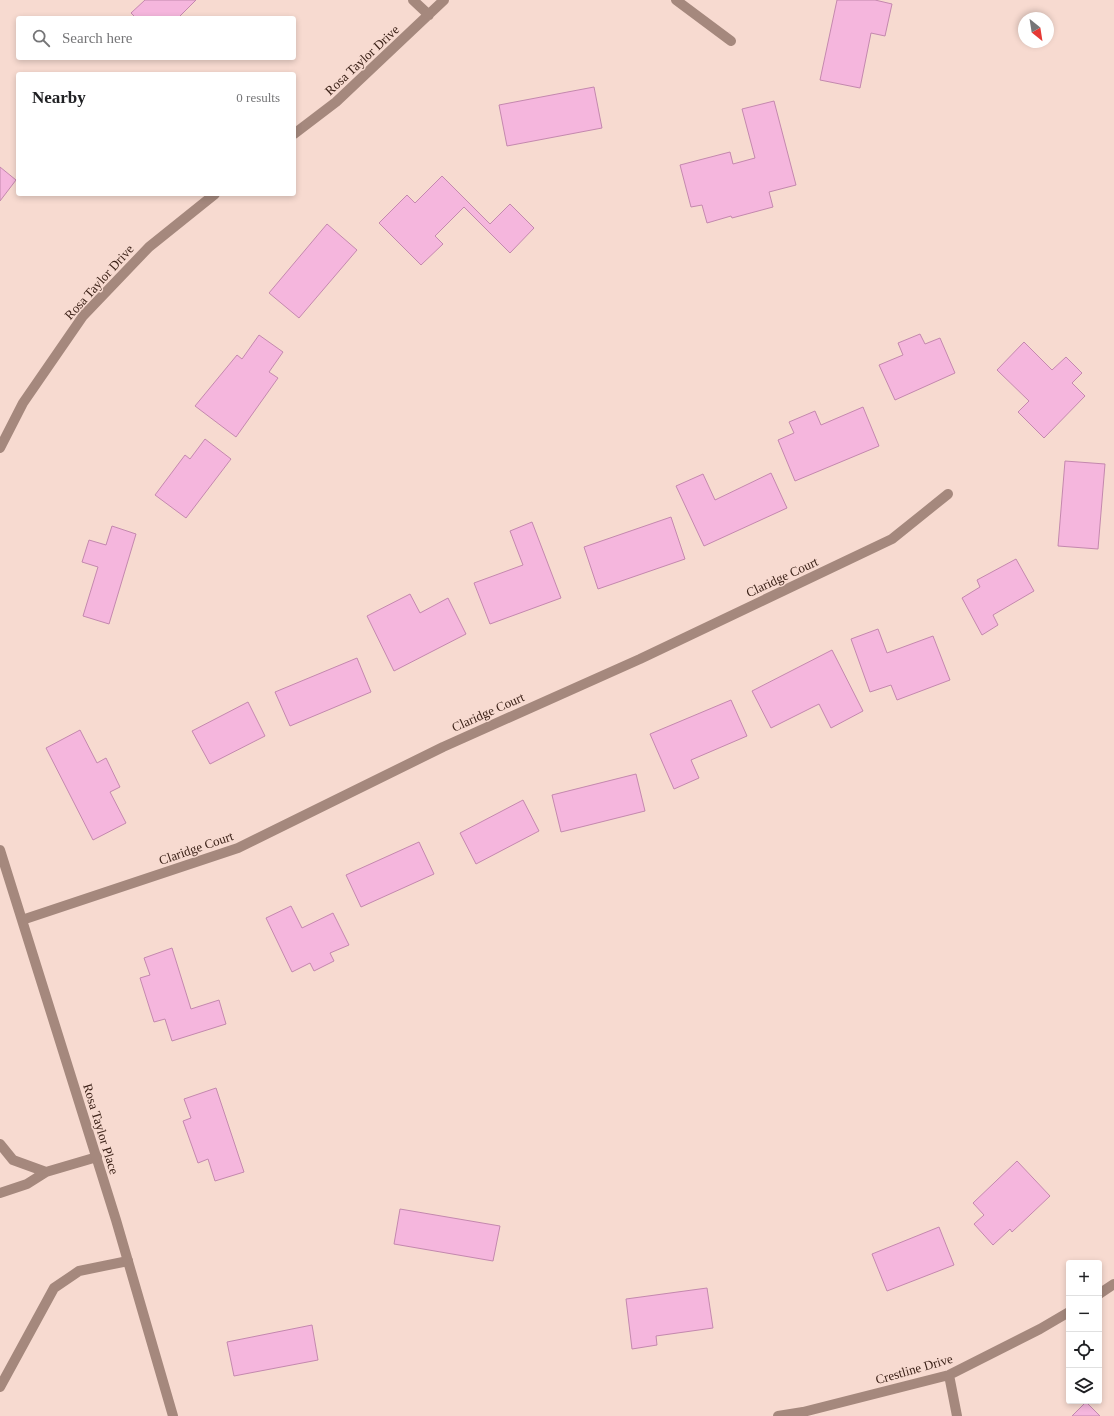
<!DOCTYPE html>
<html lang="en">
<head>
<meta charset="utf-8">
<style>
  :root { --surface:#fff; --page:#f2f2f2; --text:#202124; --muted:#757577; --line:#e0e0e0 }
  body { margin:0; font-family:"Times New Roman",serif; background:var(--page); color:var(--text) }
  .controls { position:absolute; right:12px; bottom:12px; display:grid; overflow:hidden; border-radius:4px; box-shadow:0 2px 6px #0003 }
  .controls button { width:36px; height:36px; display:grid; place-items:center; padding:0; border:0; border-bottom:1px solid var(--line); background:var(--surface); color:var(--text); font:20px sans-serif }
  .compass { position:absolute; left:1018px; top:12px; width:36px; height:36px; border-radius:50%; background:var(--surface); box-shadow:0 2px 6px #0003; rotate:150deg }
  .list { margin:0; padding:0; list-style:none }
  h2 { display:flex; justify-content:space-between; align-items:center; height:52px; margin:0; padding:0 16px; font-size:17px }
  h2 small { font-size:13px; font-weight:400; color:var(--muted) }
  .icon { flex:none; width:22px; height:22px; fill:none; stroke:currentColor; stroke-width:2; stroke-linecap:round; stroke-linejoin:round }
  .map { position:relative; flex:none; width:1114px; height:1416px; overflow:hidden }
  .search { position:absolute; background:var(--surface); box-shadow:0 2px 6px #0003; left:16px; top:16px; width:280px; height:44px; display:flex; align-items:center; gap:10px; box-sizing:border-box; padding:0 14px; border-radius:4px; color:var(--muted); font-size:15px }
  .panel { position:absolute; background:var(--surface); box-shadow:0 2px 6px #0003; left:16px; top:72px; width:280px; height:124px; border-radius:4px }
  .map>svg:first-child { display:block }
  .building { fill:#f5b6dd; stroke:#c488ae }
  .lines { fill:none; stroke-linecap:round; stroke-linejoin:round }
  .lane { stroke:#a5887d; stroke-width:10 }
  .street { stroke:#a5887d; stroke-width:10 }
  .labels { text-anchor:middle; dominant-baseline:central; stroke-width:3; stroke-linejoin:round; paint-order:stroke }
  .street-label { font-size:13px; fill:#3b2117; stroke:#f7dad0 }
</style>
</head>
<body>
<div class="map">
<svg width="1114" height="1416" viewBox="0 0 1114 1416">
  <rect width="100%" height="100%" fill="#f7dad0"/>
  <path class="building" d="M145,0H196L178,18H136L131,13Z
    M837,0H875L892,4L885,36L871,33L860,88L820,80Z
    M594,87L602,128L507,146L499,105Z
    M774,101L796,185L769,192L773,207L732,218L731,216L707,223L702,205L691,207L680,165L730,152L733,164L755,158L742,109Z
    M0,167L16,180L0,201Z
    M442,176L490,224L510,204L534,228L510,253L464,207L435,236L443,244L421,265L379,223L407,195L415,203Z
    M327,224L357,250L299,318L269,293Z
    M920,334L925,344L940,338L955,373L895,400L879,365L903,355L898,343Z
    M259,335L283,352L269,372L278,378L236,437L195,406L237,355L242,359Z
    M1024,342L1052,370L1066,357L1082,373L1072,383L1085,396L1044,438L1018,412L1029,401L997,370Z
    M863,407L879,446L795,481L778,440L794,433L789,422L815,411L821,425Z
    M205,439L231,459L186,518L155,495L185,455L190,459Z
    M1065,461L1105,464L1098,549L1058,546Z
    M771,473L787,508L704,546L676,486L703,474L715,500Z
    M671,517L685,559L598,589L584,547Z
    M532,522L561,598L490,624L474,583L523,565L510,531Z
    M112,526L136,534L109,624L83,616L98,567L82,562L89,540L106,545Z
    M1016,559L1034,591L993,615L998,625L982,635L962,598L980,587L977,580Z
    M410,594L420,613L448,598L466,634L394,671L367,616Z
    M878,629L887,653L933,636L950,680L897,700L891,685L870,692L851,639Z
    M832,650L863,711L831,728L819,704L771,728L752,691Z
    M357,658L371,692L290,726L275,692Z
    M731,700L747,736L691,760L699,778L674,789L650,734Z
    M248,702L265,736L210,764L192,731Z
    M80,730L97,763L106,758L120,787L110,792L126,823L93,840L46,748Z
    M636,774L645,811L561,832L552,795Z
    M523,800L539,831L476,864L460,833Z
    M419,842L434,874L361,907L346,875Z
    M291,906L302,928L333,913L349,945L330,953L334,961L314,971L310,963L292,972L266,918Z
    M172,948L191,1009L219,1000L226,1024L172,1041L165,1019L154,1022L140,978L150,975L144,958Z
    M216,1088L244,1172L215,1181L208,1159L198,1163L183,1121L191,1118L184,1099Z
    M1017,1161L1050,1196L1012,1232L1010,1229L993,1245L974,1224L984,1215L973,1203Z
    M400,1209L500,1226L493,1261L394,1244Z
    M939,1227L954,1265L887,1291L872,1254Z
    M707,1288L713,1328L656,1336L657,1345L632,1349L626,1299Z
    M312,1325L318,1360L234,1376L227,1342Z
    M1086,1402L1100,1416H1072Z"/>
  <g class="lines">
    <path class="lane" d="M0,1144L13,1160L46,1172
      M0,1193L27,1184L46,1172L97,1157
      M0,1387L54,1288L79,1271L128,1261"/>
    <path class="street" d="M413,0L429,15
      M676,0L731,41
      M294,134L336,102L444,0
      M0,448L23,403L83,316L149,247L215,194
      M0,850L116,1220L173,1416
      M22,920L238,848L443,747L640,659L892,539L948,494
      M1099,1294L1114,1284
      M949,1375L957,1416
      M778,1416L803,1412L949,1375L1040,1329L1069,1312"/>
  </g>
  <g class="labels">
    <g class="street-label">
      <text transform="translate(362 60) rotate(-43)">Rosa Taylor Drive</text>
      <text transform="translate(99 282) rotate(-48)">Rosa Taylor Drive</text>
      <text transform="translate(782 577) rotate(-25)">Claridge Court</text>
      <text transform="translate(488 712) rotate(-24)">Claridge Court</text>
      <text transform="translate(196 848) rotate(-19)">Claridge Court</text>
      <text transform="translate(101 1129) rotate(73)">Rosa Taylor Place</text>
      <text transform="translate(914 1369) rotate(-16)">Crestline Drive</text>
    </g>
  </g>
</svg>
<div class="controls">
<button>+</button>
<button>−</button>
<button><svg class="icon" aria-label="locate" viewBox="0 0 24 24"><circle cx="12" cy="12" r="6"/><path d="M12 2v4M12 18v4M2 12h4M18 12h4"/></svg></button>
<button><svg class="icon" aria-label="layers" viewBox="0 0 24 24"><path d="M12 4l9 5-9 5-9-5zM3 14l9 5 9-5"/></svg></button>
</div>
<svg class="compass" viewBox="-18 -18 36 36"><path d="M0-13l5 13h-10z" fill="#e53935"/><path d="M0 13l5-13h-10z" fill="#757577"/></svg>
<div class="search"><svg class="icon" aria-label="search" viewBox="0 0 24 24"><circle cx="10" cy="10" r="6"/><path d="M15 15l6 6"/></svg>Search here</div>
<section class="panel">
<h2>Nearby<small>0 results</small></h2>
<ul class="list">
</ul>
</section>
</div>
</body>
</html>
